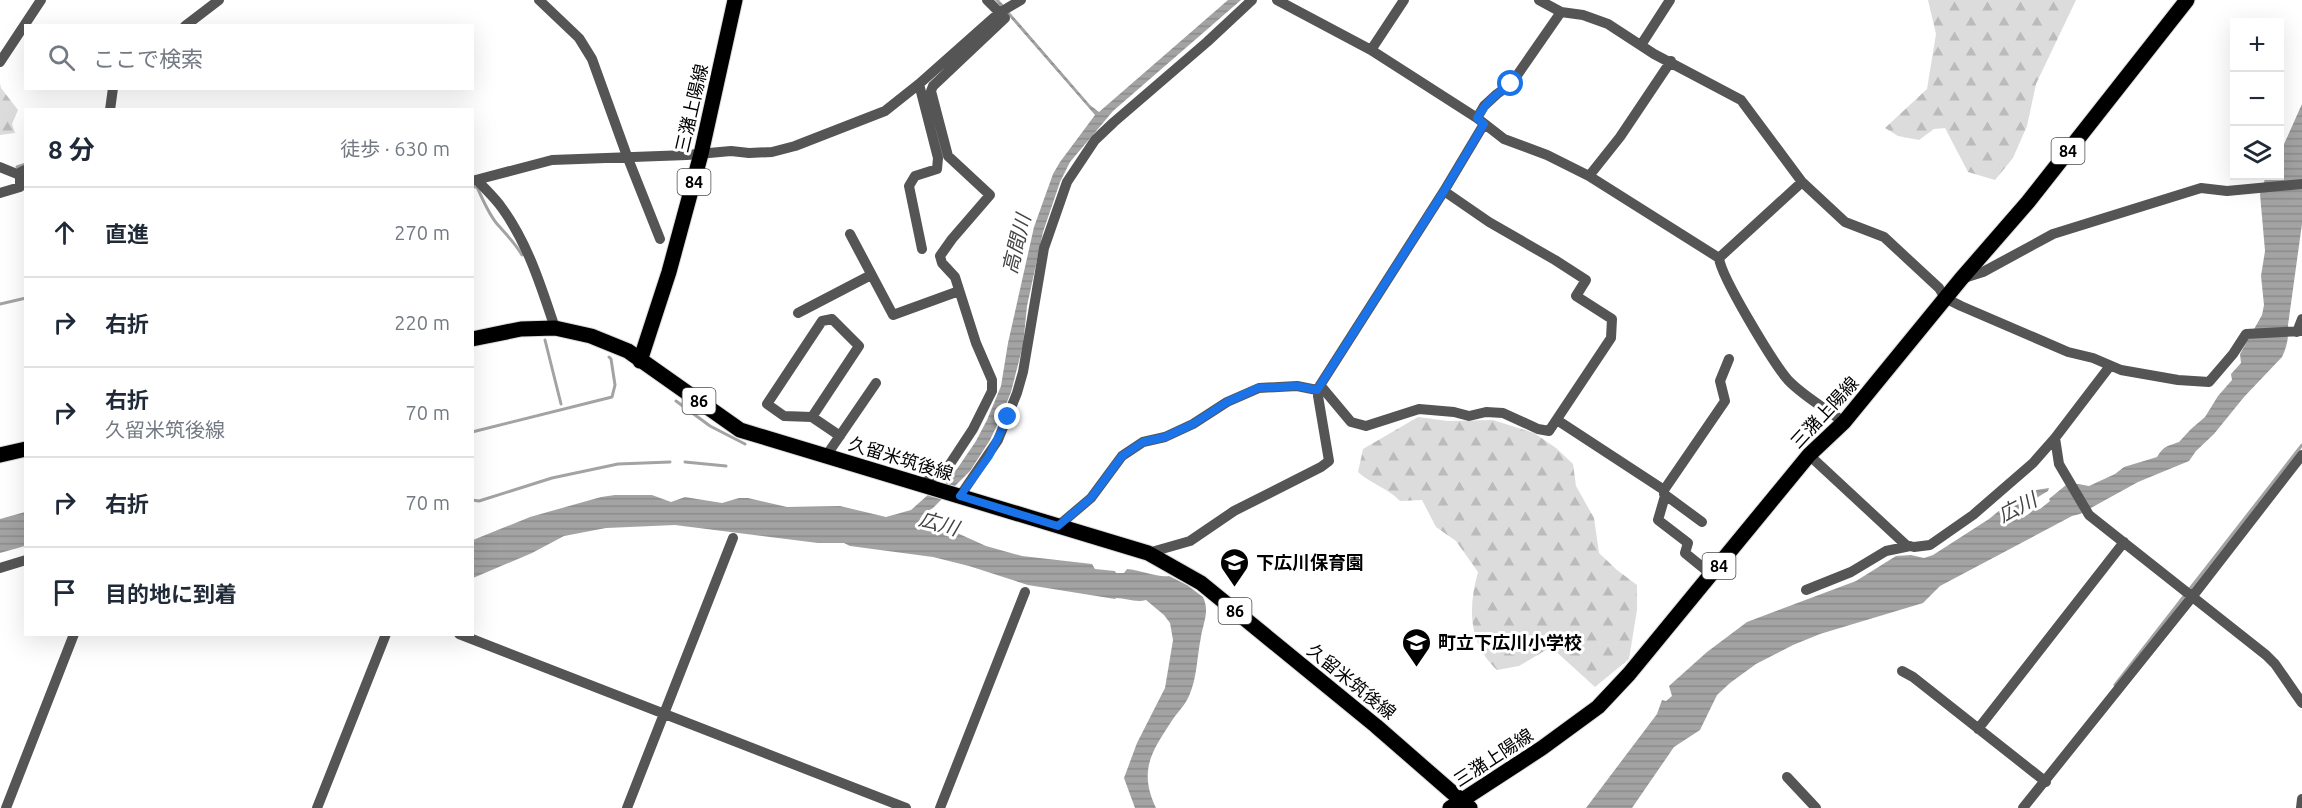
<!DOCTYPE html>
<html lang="ja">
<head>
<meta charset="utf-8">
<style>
  :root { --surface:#fff; --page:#f6f6f7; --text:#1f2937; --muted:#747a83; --line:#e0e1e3 }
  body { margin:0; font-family:Ubuntu,"Noto Sans JP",sans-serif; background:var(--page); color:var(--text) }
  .controls { position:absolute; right:18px; top:18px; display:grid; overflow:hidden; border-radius:0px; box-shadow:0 6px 24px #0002 }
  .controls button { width:54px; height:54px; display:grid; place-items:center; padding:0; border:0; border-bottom:2px solid var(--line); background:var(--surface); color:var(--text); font:30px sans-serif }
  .stop { position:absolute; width:18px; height:18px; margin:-14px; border:4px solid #1a73e8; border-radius:50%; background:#fff }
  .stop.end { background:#1a73e8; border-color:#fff; box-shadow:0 2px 6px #0008 }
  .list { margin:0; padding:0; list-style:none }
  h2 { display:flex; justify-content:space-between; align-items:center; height:78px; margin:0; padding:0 24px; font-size:26px }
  h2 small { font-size:20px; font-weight:400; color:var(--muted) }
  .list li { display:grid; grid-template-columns:39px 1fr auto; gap:18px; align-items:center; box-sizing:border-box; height:90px; padding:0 24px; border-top:2px solid var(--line) }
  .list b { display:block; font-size:22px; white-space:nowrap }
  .list p { margin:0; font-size:20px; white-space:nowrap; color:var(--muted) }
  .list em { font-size:20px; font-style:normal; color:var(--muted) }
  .icon { flex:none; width:33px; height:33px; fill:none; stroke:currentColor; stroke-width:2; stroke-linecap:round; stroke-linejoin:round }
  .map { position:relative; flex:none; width:2302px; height:808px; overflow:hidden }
  .search { position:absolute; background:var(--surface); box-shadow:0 6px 24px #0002; left:24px; top:24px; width:450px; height:66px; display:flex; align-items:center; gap:15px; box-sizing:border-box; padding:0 21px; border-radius:0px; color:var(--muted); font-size:22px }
  .panel { position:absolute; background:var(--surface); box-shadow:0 6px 24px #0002; left:24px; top:108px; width:450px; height:528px; border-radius:0px }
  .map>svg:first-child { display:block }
  .forest { fill:url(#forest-firs) }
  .water { fill:url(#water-rules) }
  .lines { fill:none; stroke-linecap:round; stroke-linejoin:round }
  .stream { stroke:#a3a3a3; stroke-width:3 }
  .primary-casing { stroke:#dbdbdb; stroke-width:17 }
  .minor { stroke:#555; stroke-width:10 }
  .primary { stroke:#000; stroke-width:15 }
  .route { stroke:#1a73e8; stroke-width:8 }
  .labels { text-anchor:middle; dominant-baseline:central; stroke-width:6; stroke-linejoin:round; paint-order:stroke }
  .shield { fill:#fff; stroke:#4c4c4c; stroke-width:1.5 }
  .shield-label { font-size:16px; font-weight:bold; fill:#000 }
  .street-label { font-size:18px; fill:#000; stroke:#fff }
  .poi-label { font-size:18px; font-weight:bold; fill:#000; stroke:#fff; text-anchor:start }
  .water-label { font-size:20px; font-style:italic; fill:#444; stroke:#fff }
</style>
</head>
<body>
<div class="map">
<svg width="2302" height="808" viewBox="0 0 2302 808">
  <defs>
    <pattern id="forest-firs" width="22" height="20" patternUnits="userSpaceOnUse" patternTransform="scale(1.5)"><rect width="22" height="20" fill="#dcdcdc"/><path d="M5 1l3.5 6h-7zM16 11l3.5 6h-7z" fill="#bbb"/></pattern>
    <pattern id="water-rules" width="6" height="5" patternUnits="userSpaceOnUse" patternTransform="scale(1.5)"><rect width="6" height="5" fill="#a3a3a3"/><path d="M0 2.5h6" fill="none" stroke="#8b8b8b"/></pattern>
  </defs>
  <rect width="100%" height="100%" fill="#fff"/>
  <path class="forest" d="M1928,0H2076L2036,84L2027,126L2013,158L1995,180L1968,172L1945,128L1934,129L1919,140L1898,136L1885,128L1927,89L1936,34Z
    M0,83L1,88L18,110L12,124L15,133L0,135Z
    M1418,417L1448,421L1493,420L1534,433L1556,448L1573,464L1576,486L1594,518L1599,553L1617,570L1637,585V610L1629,659L1595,687L1551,647L1519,666L1497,670C1468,642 1468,608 1478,572L1456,541L1436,527L1422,500L1400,501C1388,488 1371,484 1358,472L1363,449Z"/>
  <path class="water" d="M995,0H999L1090,105L1099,112L1228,0H1241L1113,111L1070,162L1060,182L1043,232L1027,306L1023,345L1011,392L1000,419L990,440L970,471L933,508L923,514L920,519L925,525L946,528L986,546L1022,556L1092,564L1095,569L1115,571L1116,573H1124L1127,569C1140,570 1159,578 1169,576L1187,585L1203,597C1210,612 1203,623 1201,637C1197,656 1197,679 1189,696C1185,705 1178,712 1173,719C1152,751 1138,770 1156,808H1135L1124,778L1137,743L1165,688L1173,640L1170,623L1164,615L1146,600C1136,603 1126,598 1116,598L1115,599L1028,585L969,566L933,557L850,546L844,543H818L675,525L606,528L564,536L532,553L473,578V540L530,517L601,497L615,495H652L671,502L685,497L722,503L739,498H748L787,507L840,506L886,517L911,510L957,469L976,441L987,420L1001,386L1008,343L1034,227L1053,174L1060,162L1095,115Z
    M2302,104V224L2288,325C2289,336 2287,347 2282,357L2244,397L2214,434L2196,451L2189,461L2138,482L2080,514L2072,516L1940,586L1923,603L1820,634L1793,645L1756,664L1730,683L1717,695L1700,730L1674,747L1632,808H1586L1657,714L1662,700L1666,701L1672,696L1669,686L1707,652L1747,622L1856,581L1896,556L1911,555L1924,558L1933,555L1989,519L2011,501L2036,490L2049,488L2048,491C2034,499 2027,505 2016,516C2020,519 2028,516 2032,511L2028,510L2040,509L2050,501L2049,499L2066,485L2078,484L2089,486L2115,474L2124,467L2157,457C2165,445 2166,447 2179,442L2191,429L2205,417L2218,396L2232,380L2231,374L2241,363L2240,354L2262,315L2264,305L2261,276L2265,251L2260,194L2266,176H2280V153Z
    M25,512V546L0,553V519Z"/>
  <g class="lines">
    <path class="stream" d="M17,167L26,164
      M472,187H477C483,200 489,215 498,225C507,235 515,243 522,255
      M0,304L26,298
      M545,340L561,404
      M676,401L710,426L745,444
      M472,432L612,397L615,385L611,359L609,357
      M685,462L726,466
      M472,500L479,501L552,478L618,464L670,462
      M2189,590L2302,445
      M2115,685L2185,595"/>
    <defs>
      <path id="primary" d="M472,339L521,329L555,328L591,336L628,351L740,430L1148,553L1201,583L1376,726L1470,808
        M640,361L669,272L701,154L735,0
        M0,455L26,449
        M1450,808L1542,748L1598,707L1629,674L1809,455L1844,422L1961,279L2028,202L2187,0"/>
    </defs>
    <use href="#primary" class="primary-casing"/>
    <path class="minor" d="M539,0L579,38L592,59L627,156L660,239
      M1277,0L1371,50L1477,118L1504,139L1547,155L1589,176L1719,258C1721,277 1774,364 1788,380C1802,395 1827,410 1844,422
      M1539,0L1561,12L1583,15L1608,24L1654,54L1741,100L1802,182L1845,222L1884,237L1939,288L1945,298L1961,306L2068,352L2093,358L2121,370L2178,380L2209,382L2233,354L2246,334L2302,331
      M185,26L219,0
      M1641,45L1670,0
      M1371,50L1404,0
      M0,62L41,0
      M919,84L938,158L937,169L915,176L909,186L922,249
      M110,110L113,88
      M1477,118L1484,106L1497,94L1511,84L1561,12
      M0,167L17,174L25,170
      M1589,176L1620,137L1671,61
      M477,180C485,189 495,198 502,208C528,244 541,286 555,328
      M472,181L552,160L687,155L731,151L749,153L772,152L795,146L885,111L919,84L999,13L1021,0
      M0,193L20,187V173
      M850,234L893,315L959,291
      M1719,258L1802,182
      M1961,279L1983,272L2053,234L2201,188L2227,191L2302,184
      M798,313L871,275
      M2297,332L2302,319
      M2110,366L2055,438L2059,464L2089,515L2266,655L2275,664L2302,703
      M1320,385L1351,422L1366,426L1419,409L1454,412L1469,416L1486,412L1503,413L1538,429L1549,431L1611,338L1612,319L1576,296L1586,280L1555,260L1489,222L1444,191
      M812,417L859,346L832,319L822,321L767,404L784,416L812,417L840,436
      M1557,420L1664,490
      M1809,455L1906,545L1914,547L1930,545L1973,515L2033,463L2055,438
      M826,456L876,383
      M920,486L948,467L973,429L992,391V380L976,343L955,277L942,263L940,256L952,239L990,195L948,156L931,91L933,86L1005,18L987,0
      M1664,494L1702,522
      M960,496L998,440L1017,393L1023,372L1044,248L1067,182L1095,140L1114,122L1207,42L1252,0
      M1058,526L1091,498L1122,456L1143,442L1165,437L1193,424L1227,402L1259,388L1297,386L1317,390L1444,191L1484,124
      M1148,553L1190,541L1234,511L1321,467L1329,461L1318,396
      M0,568L26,560
      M1712,575L1685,553L1688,543L1658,520L1665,496L1664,490L1725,401L1720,381L1729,359
      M1806,590L1851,572L1886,551L1910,546
      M459,634L906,808
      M1902,671L1913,677L2046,782
      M1978,729L2124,542
      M1787,777L1816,808
      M6,808L74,634
      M317,808L386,634
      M627,808L733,538
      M940,808L1025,592
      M2023,808L2192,597L2302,455
      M2301,808L2302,799"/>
    <use href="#primary" class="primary"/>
  </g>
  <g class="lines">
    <path class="route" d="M1008,417L989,456L960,496L1058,526L1091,498L1122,456L1143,442L1165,437L1193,424L1227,402L1258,388L1297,386L1317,390L1444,191L1484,124L1477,118C1486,102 1496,94 1511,84"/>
  </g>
  <defs>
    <symbol id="school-pin" viewBox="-11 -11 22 30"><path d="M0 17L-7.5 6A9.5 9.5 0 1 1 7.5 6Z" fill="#000" stroke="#fff"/><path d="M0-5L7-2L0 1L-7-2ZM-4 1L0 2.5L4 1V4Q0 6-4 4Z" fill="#fff"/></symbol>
  </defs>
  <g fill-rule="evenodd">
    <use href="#school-pin" x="1218" y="546" width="33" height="45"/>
    <use href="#school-pin" x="1400" y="626" width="33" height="45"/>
  </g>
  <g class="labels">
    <g class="shield">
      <rect x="2051.5" y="138" width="33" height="26" rx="4.5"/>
      <rect x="677.5" y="169" width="33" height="26" rx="4.5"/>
      <rect x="682.5" y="388" width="33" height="26" rx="4.5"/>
      <rect x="1702.5" y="553" width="33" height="26" rx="4.5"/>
      <rect x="1218.5" y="598" width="33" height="26" rx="4.5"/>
    </g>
    <g class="shield-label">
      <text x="2068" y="151">84</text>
      <text x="694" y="182">84</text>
      <text x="699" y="401">86</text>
      <text x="1719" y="566">84</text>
      <text x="1235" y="611">86</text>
    </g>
    <g class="street-label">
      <text transform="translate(691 108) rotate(-77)">三潴上陽線</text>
      <text transform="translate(1824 412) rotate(-47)">三潴上陽線</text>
      <text transform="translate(901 458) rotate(17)">久留米筑後線</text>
      <text transform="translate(1352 681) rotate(39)">久留米筑後線</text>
      <text transform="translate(1493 757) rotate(-33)">三潴上陽線</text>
    </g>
    <g class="poi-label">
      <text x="1256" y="562">下広川保育園</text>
      <text x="1438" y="642">町立下広川小学校</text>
    </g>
    <g class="water-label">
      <text transform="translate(1016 244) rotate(-76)">高間川</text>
      <text transform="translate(2017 507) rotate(-27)">広川</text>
      <text transform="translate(939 523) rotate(16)">広川</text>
    </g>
  </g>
</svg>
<div class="controls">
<button>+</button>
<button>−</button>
<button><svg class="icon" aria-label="layers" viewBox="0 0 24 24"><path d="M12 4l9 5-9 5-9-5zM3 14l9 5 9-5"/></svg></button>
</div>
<div class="stop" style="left:1511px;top:84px"></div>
<div class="stop end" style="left:1008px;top:417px"></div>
<div class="search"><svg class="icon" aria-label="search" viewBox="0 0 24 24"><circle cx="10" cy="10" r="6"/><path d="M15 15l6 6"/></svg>ここで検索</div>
<section class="panel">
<h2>8 分<small>徒歩 · 630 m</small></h2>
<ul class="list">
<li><svg class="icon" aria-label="ahead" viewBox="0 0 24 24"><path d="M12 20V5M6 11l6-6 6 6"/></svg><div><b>直進</b></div><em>270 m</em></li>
<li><svg class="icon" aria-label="right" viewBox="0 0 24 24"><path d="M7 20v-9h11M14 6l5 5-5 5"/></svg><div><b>右折</b></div><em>220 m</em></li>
<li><svg class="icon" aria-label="right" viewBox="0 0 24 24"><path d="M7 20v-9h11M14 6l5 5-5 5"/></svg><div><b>右折</b><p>久留米筑後線</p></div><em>70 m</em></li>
<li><svg class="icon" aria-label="right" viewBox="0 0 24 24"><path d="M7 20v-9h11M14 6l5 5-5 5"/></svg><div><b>右折</b></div><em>70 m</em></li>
<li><svg class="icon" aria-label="arrive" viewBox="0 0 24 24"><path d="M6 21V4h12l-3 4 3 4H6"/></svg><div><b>目的地に到着</b></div></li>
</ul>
</section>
</div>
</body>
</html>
